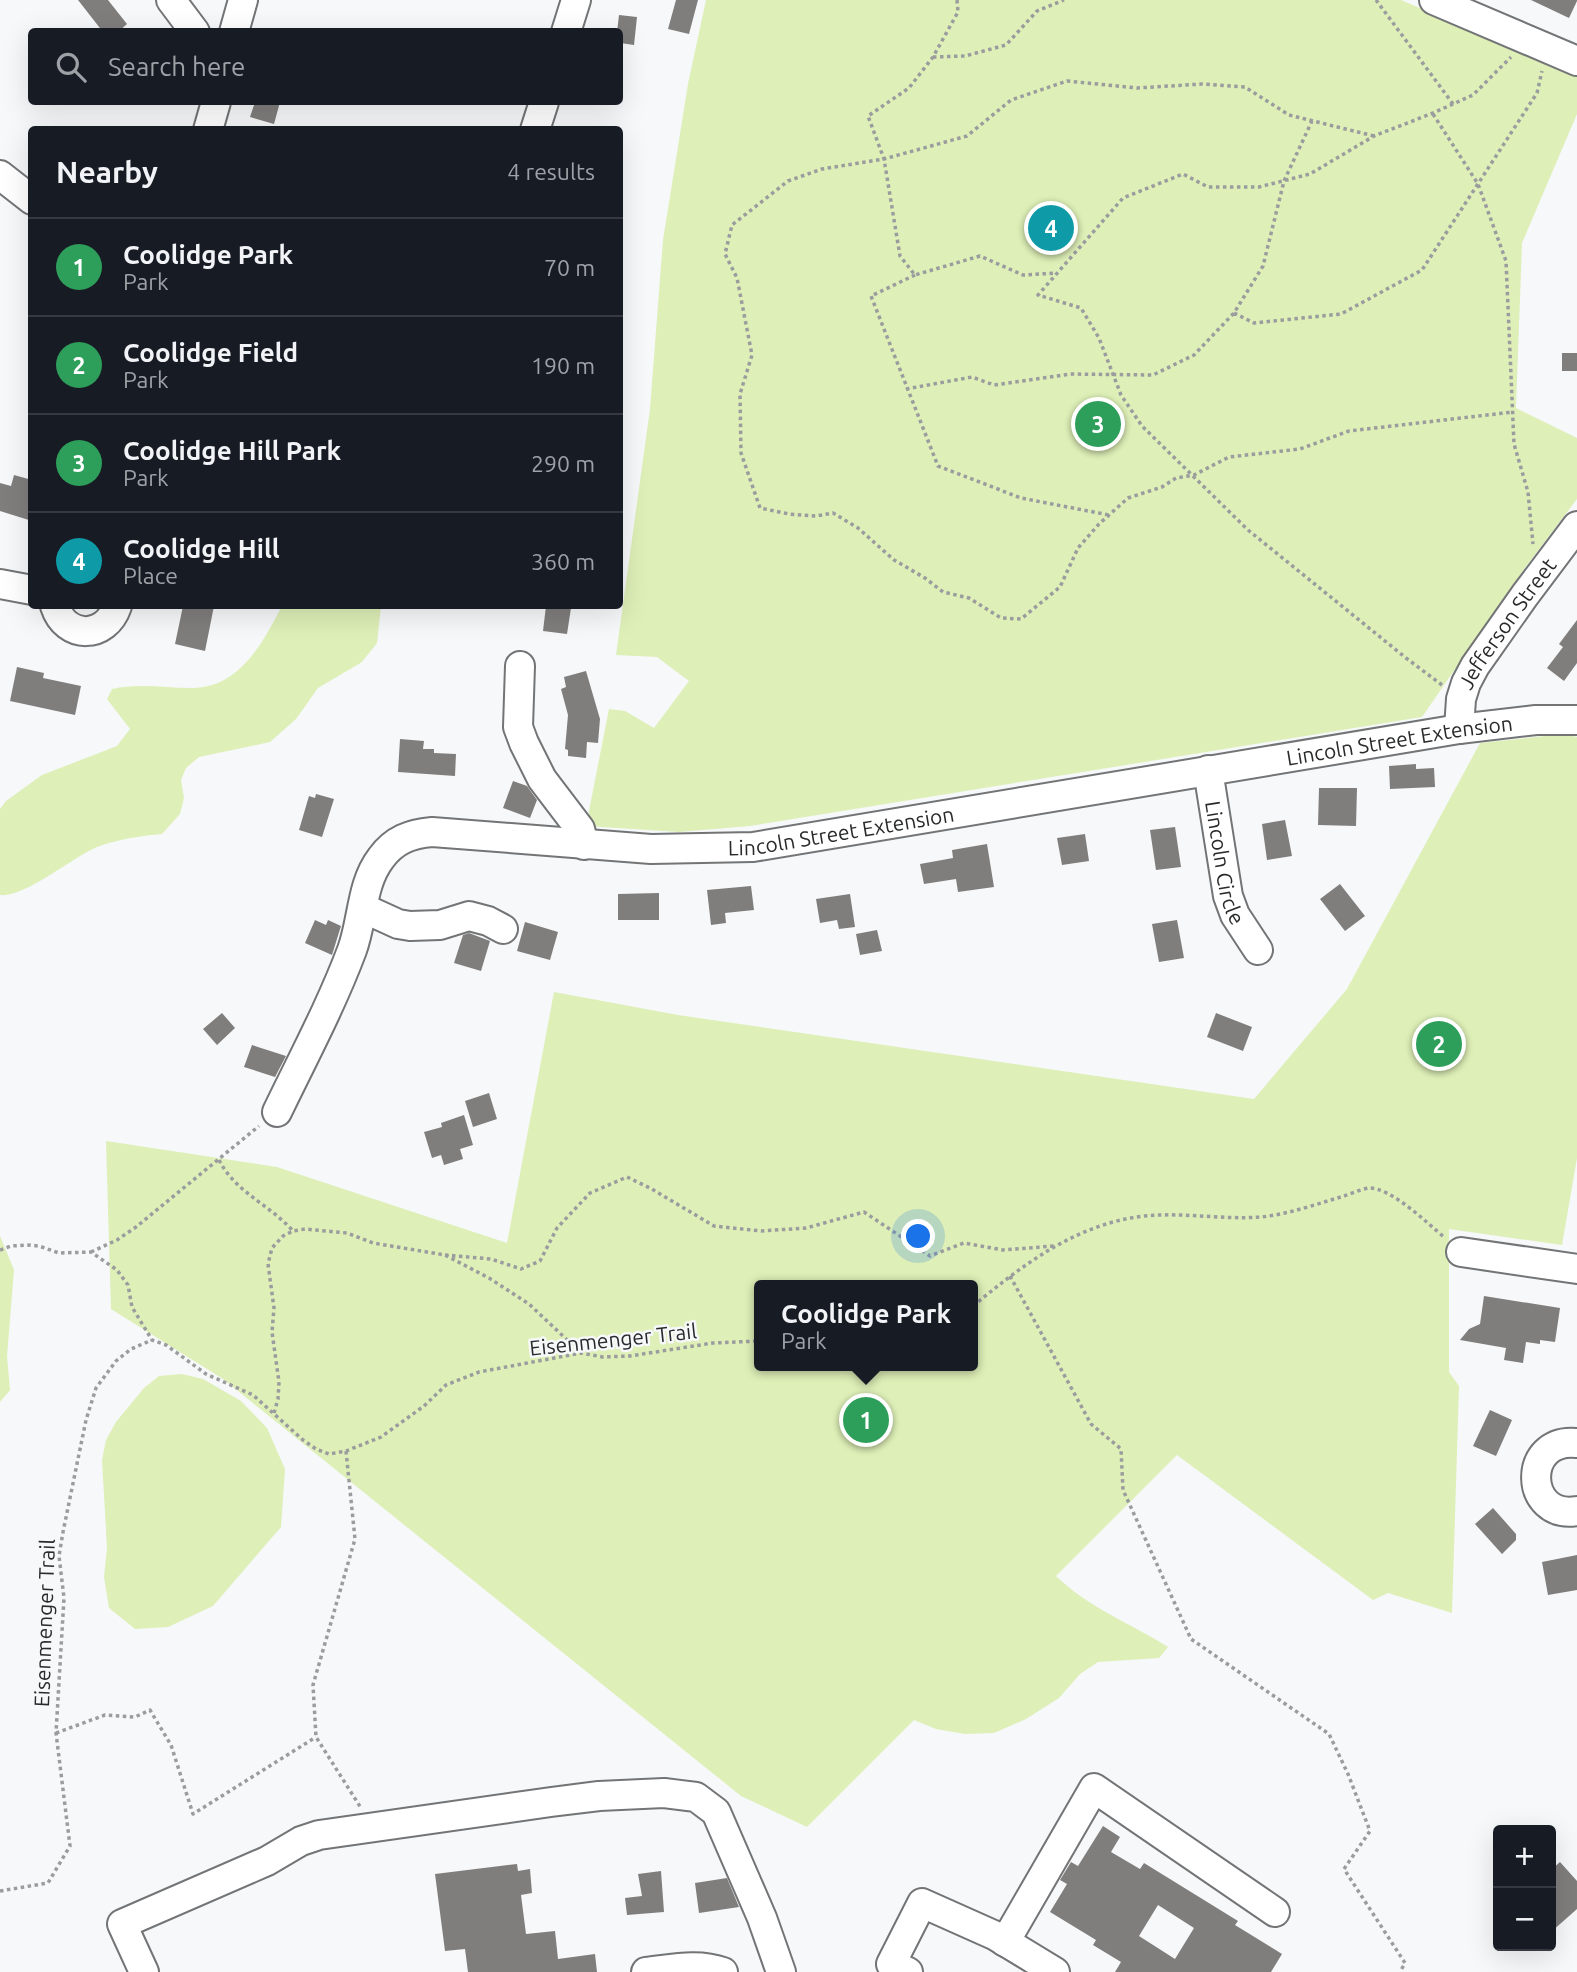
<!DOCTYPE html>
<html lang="en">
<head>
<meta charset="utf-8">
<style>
  :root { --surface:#171b24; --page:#20242c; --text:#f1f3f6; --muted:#9ea1a6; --line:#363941; --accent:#b6aa98 }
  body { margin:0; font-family:Ubuntu,sans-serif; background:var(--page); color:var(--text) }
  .controls { position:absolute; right:21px; bottom:21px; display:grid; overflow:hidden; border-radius:7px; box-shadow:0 7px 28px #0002 }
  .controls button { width:63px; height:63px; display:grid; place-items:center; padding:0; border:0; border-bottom:2px solid var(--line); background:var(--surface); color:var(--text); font:35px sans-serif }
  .you { position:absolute; left:919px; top:1237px; width:24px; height:24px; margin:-18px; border:5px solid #fff; border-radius:50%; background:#1a73e8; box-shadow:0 0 0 10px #1a73e833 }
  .badge { display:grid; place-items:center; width:46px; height:46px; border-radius:50%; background:var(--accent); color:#fff; font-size:23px; font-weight:700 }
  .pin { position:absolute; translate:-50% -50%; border:4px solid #fff; box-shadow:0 2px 7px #0006 }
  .popup { position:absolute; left:754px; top:1280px; width:224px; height:91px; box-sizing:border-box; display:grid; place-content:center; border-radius:7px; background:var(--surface); filter:drop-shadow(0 2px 5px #0005); font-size:23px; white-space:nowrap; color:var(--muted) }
  .popup b { font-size:26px; color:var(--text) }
  .popup::after { content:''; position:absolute; left:50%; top:100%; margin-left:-14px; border:14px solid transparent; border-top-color:var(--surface) }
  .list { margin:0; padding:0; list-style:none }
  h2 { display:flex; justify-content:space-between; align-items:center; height:91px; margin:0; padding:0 28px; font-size:30px }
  h2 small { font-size:23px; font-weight:400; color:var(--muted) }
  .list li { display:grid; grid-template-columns:46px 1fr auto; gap:21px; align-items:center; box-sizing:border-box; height:98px; padding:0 28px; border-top:2px solid var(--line) }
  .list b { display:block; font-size:26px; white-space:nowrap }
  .list p { margin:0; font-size:23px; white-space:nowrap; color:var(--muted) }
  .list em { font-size:23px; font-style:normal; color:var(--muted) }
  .icon { flex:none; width:38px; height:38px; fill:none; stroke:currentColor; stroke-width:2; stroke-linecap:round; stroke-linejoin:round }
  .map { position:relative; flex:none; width:1577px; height:1972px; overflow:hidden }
  .search { position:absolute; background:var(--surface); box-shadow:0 7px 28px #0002; left:28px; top:28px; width:595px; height:77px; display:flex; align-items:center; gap:18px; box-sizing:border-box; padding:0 24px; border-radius:7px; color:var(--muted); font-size:26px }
  .panel { position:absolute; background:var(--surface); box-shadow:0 7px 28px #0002; left:28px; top:126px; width:595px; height:483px; border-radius:7px }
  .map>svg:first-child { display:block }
  .green { fill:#deefb7; fill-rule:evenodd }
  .building { fill:#807e7c; fill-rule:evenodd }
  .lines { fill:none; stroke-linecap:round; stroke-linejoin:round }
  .minor-casing { stroke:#727476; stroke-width:32 }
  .path { stroke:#9b9c9e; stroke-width:3.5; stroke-dasharray:3.5 3.5; stroke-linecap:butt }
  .minor { stroke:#fff; stroke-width:28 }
  .labels { text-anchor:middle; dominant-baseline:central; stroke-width:5; stroke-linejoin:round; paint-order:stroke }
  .street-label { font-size:21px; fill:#292a2b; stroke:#f6f8fa }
</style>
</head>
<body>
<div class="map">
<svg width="1577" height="1972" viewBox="0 0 1577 1972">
  <rect width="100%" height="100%" fill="#f6f8fa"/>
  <path class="green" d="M706,0H1401L1577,75V114L1522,243L1516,408L1577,438V499L1524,569L1422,717L750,826L679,832L586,826L609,709L625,711L654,728L689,681L657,657L616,655L650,409L663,240L688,84Z
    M282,606H381L377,643L362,662L318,688L296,719L270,742L199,757L186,768L181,780L184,798L180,814L162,834C140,836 118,839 97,847C73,857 24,898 0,895V809L6,801L42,775L117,746L130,729L107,699L112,689C139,683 164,688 192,688C240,688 263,642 282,606Z
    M1565,734L1577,737V1158L1562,1245L1449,1229V1372L1459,1386L1452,1613L1388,1593L1373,1600L1177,1455L1056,1576C1089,1608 1130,1623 1168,1647L1159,1658L1098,1662L1080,1674L1059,1698L1026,1719L994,1733L965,1734L936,1729L914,1720L807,1827L741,1796L223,1379L111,1309L106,1141L277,1167L507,1243L554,992L678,1015L1254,1099L1347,989L1480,743ZM759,1285H973V1366H759Z
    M0,1236L14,1270L7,1356L10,1390L0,1402Z
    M182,1374L203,1379L241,1401L267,1428L285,1469L281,1527L213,1606L168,1627L135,1629L109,1608L104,1577L107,1548L102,1460L106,1440L116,1422L144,1388L159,1376Z"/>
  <path class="building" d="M78,0H108L127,24L118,32H103Z
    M676,0H698L689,34L668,29Z
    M1531,0H1577V1L1569,18Z
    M619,15L637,17L634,45L620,43V32H617Z
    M255,102H280L274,124L250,117Z
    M1562,353H1577V371H1562Z
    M14,475L32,480V521L0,511V483L11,486Z
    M183,606H214L205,651L175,644Z
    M546,606L571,608L567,634L543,631Z
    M1577,620V663L1564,681L1547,668L1563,647L1559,644Z
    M17,667L44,673L43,678L81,686L75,715L10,701Z
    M586,671L600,719L598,743L587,742L586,758L568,756V750L565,749L568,715L561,689L566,687L564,677Z
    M400,739L424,741L423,749H434V753L456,754L455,776L398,772Z
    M1416,764V769L1434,768L1435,787L1390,789L1389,766Z
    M513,781L527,786L537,800L530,818L503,808Z
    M1319,788H1357L1356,826L1318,825Z
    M316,794L334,799L322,837L299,830L309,796L315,798Z
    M1285,820L1292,856L1267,860L1262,824Z
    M1175,827L1181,867L1156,870L1150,830Z
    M1085,834L1089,861L1062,865L1057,838Z
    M987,844L994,887L958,892L956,879L924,884L920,864L953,858L952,850Z
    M1340,884L1365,916L1345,931L1320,899Z
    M751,886L754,910L725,913L726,923L711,925L707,890Z
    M659,893V920H618V894Z
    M850,894L855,927L839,929L837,920L820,923L816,899Z
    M315,920L326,925L328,920L341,926L332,955L305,943Z
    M1177,920L1184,958L1159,962L1152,924Z
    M525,922L558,932L550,960L517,951Z
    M877,930L882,951L860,955L856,934Z
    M469,933L490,941L481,971L454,963L463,935Z
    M222,1013L235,1028L217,1045L203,1029Z
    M1216,1013L1252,1027L1243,1051L1207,1037Z
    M252,1045L286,1056L275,1077L244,1067Z
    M489,1093L497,1119L473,1127L465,1101Z
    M464,1115L473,1145L460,1149L463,1159L444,1165L441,1155L432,1158L424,1132L442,1127L441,1123Z
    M1484,1296L1560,1308L1555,1342L1540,1340V1344L1526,1342L1523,1363L1504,1360L1506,1348L1460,1340L1469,1329L1480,1324Z
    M1490,1410L1512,1420L1496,1456L1473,1446Z
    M1493,1508L1516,1534V1540L1502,1554L1475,1524Z
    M1577,1555V1590L1548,1595L1542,1562Z
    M1103,1826L1120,1837L1111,1852L1140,1869L1144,1863L1238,1921L1235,1925L1282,1954L1271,1972H1115L1121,1962L1093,1945L1096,1940L1050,1912L1067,1884L1060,1880L1071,1862L1078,1866ZM1158,1905L1194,1928L1175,1959L1139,1936Z
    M1560,1862L1577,1881V1909L1551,1932V1870Z
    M517,1864L518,1871L530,1869L532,1893L521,1895L526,1934L555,1931L558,1959L595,1954L597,1972H468L465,1949L445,1951L435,1874Z
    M661,1871L664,1912L627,1915L625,1898L642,1896L638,1874Z
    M727,1878L739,1907L699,1913L695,1883Z"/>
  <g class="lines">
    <defs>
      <g id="minor">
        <path d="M171,0L195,32"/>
        <path d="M1434,0L1577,61"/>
        <path d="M234,32L243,0"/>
        <path d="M566,32L576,0"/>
        <path d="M208,130L216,102"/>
        <path d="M535,130L544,102"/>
        <path d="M0,175L32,200"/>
        <path d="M0,584L32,590"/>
        <path d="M55,606C66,640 106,639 117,606"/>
        <path d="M520,666L518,727L524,743L542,779L580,829L584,845"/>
        <path id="s1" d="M1459,729L1461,699L1466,683L1475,666L1525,595L1577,526"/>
        <path id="s2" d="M1208,770L1228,896L1235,915L1258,950"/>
        <path d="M363,908L398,924L410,926L440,925L469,916L488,921L503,929"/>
        <path id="s3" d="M277,1112C303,1058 331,1006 352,950C363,920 361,884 381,858C394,840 410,834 432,832L651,849L753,847L1459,729L1536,720H1577"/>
        <path d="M1461,1252L1577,1269"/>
        <path d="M1577,1443C1521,1437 1524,1520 1577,1511"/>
        <path d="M1005,1942L1094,1788L1275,1912"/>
        <path d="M144,1972L122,1924L267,1861L301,1841L319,1835L551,1802L599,1796L664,1793L696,1797L716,1812L762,1918L781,1972"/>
        <path d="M646,1972C673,1969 698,1963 723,1972"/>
        <path d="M908,1972L891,1964L922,1903L996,1936L1055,1972"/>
      </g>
    </defs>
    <use href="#minor" class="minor-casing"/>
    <path class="path" d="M957,0L958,12L933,57L909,88L868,116L884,159L900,256L915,275L980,256L1023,275L1057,273
      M1376,0L1453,104
      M933,57L965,56L1006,45L1037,11L1064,0
      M1433,114L1478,184L1506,261L1514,444L1528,492L1533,544
      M1374,136L1289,115L1245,87L1202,84L1137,88L1067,81L1011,100L967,136L884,159L822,169L788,181L732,225L725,254L737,278L752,355L740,394L741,453L760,508L789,514L816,516L833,513L858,528L894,560L925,578L943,592L969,598L1001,618L1021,619L1060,587L1078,548L1099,524L1128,498L1162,487L1176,478L1194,475L1229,457L1300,449L1349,431L1513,412
      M915,275L871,296L938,466L1021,498L1109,515
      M1234,313L1254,323L1341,314L1422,270L1537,93L1542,71
      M906,389L972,377L994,385L1070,374L1153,375L1194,355L1234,313L1263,266L1284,181L1312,121
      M1442,685L1406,658L1248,530L1142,426L1121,395L1099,338L1081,308L1038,295L1123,198L1183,174L1208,187H1259L1310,174L1374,136L1433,113L1473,95L1511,57
      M219,1160C236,1193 269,1204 293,1231
      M0,1250L11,1246L27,1245L39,1246L59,1253L91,1252L117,1270L128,1285L132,1307L152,1340L166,1345L206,1374L253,1395L303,1440L316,1449L329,1454L346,1451L381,1437L424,1406L446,1385L479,1372L581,1353L603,1357L630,1356L713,1343L759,1341
      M91,1252L117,1240L136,1227L259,1126
      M445,1255L491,1259L521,1269L540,1261L557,1228L590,1193L627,1177L650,1188L714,1226L761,1231L806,1228L864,1212L930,1256L964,1243L1003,1250L1054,1246
      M1010,1276L1091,1424L1121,1449L1123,1490L1191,1639L1329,1734L1348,1774L1370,1831L1344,1869L1405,1963L1400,1972
      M973,1306C1024,1264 1076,1224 1144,1216C1183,1212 1223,1220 1261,1217C1289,1214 1317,1204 1344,1196C1351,1194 1361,1189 1369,1188C1392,1188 1427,1223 1444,1237
      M274,1413L278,1399L279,1382L272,1332L274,1308L268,1264L272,1248L283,1236L293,1231L305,1229L347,1233L373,1243L445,1255L489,1278L529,1304L581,1353
      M346,1451L355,1539L313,1685L316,1737L361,1808
      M56,1733L105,1715L135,1717L150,1710L171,1745L193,1814L316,1737
      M0,1891L48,1883L70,1846L56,1733L64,1598L59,1556L63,1532L86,1420L96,1388L116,1361L131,1349L152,1340"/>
    <use href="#minor" class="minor"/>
  </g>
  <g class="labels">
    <g class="street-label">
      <text stroke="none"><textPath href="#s1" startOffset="119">Jefferson Street</textPath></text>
      <text stroke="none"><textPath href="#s3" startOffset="1312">Lincoln Street Extension</textPath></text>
      <text stroke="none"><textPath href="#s3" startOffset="746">Lincoln Street Extension</textPath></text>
      <text stroke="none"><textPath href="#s2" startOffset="94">Lincoln Circle</textPath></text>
      <text transform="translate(613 1339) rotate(-6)">Eisenmenger Trail</text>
      <text transform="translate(44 1623) rotate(-88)">Eisenmenger Trail</text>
    </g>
  </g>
</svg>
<div class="controls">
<button>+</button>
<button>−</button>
</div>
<div class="you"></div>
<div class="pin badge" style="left:866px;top:1420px;background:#2e9e5b">1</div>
<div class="popup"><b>Coolidge Park</b>Park</div>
<div class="pin badge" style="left:1439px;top:1044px;background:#2e9e5b">2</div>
<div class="pin badge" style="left:1098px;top:424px;background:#2e9e5b">3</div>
<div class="pin badge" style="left:1051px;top:228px;background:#0f9aa8">4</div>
<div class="search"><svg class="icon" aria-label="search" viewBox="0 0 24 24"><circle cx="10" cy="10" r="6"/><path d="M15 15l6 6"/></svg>Search here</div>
<section class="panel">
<h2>Nearby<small>4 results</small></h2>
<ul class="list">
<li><span class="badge" style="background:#2e9e5b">1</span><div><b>Coolidge Park</b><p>Park</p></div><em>70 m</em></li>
<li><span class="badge" style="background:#2e9e5b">2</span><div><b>Coolidge Field</b><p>Park</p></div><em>190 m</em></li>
<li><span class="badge" style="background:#2e9e5b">3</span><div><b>Coolidge Hill Park</b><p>Park</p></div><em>290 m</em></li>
<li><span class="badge" style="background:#0f9aa8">4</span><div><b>Coolidge Hill</b><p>Place</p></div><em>360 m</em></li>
</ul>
</section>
</div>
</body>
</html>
